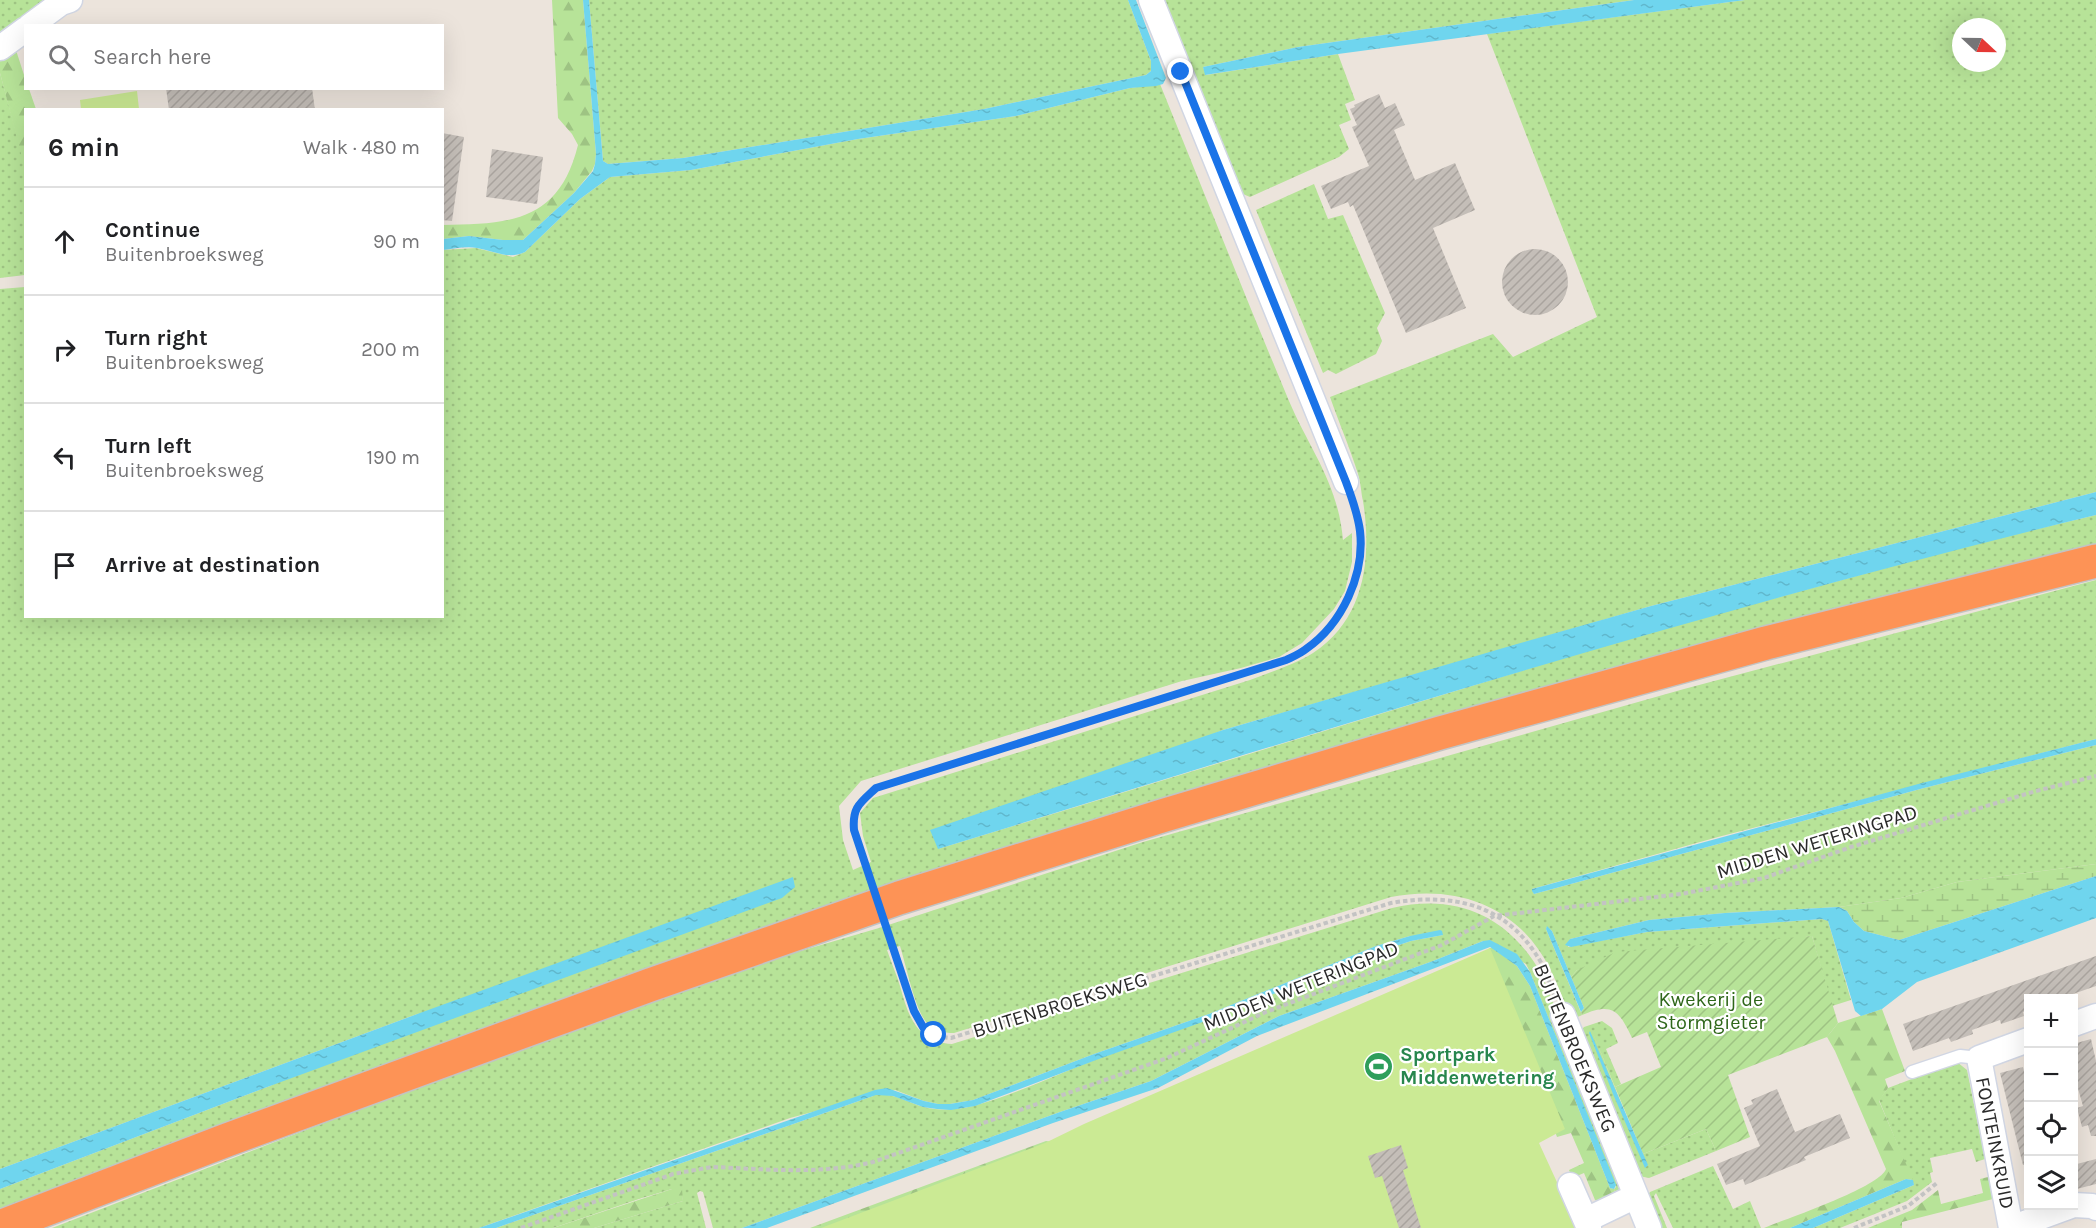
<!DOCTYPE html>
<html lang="en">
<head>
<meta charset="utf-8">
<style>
  :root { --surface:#fff; --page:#f6f6f6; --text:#202124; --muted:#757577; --line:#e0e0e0 }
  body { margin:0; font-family:Karla,sans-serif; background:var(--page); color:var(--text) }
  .controls { position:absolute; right:18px; bottom:18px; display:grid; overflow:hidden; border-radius:0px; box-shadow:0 6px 24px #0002 }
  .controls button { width:54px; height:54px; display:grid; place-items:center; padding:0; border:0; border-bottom:2px solid var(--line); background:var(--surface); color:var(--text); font:30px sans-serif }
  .compass { position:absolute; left:1952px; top:18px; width:54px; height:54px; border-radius:50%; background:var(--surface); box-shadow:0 6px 24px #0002; rotate:112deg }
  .stop { position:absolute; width:18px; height:18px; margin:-14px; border:4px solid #1a73e8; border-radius:50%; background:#fff }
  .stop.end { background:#1a73e8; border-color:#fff; box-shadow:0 2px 6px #0008 }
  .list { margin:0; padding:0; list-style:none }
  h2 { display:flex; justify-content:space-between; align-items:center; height:78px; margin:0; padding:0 24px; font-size:26px }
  h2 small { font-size:20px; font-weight:400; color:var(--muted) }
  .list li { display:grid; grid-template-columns:39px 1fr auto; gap:18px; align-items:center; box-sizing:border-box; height:108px; padding:0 24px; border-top:2px solid var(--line) }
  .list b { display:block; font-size:22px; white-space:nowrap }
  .list p { margin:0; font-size:20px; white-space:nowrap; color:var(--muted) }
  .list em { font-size:20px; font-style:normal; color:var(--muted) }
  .icon { flex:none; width:33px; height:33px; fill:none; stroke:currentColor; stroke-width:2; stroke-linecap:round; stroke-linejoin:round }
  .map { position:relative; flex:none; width:2096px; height:1228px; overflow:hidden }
  .search { position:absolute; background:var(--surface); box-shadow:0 6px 24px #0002; left:24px; top:24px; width:420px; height:66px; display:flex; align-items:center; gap:15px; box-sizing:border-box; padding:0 21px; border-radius:0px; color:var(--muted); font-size:22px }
  .panel { position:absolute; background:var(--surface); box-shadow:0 6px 24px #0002; left:24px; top:108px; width:420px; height:510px; border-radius:0px }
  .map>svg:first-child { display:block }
  .grass { fill:url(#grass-dots); fill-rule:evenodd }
  .forest { fill:url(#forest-firs) }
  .wetland { fill:url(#wetland-marsh) }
  .garden { fill:url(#garden-furrows) }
  .pitch { fill:#cbea94 }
  .water { fill:url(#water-ripples) }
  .building { fill:url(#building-hatch) }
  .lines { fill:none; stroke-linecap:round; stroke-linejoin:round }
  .lane-casing { stroke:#d1d6e3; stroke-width:15 }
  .street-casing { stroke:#d1d6e3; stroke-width:27 }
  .highway-casing { stroke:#c3c3c3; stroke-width:36 }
  .path { stroke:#c3c3c3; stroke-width:4; stroke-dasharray:4.5 3; stroke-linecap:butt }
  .lane { stroke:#fff; stroke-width:12 }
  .street { stroke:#fff; stroke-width:24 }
  .highway { stroke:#fd9356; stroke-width:33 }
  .path-bridge { stroke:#c3c3c3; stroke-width:4; stroke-dasharray:4.5 3; stroke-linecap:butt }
  .route { stroke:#1a73e8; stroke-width:8 }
  .labels { text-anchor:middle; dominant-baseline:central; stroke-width:4.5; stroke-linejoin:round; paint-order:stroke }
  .street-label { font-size:20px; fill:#2a2a2a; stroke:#fff }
  .park-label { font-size:20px; fill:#2f671a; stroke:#fff }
  .leisure-label { font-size:20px; font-weight:bold; fill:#27864d; stroke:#fff; text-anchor:start }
</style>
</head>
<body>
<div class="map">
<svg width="2096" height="1228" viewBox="0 0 2096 1228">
  <defs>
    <pattern id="grass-dots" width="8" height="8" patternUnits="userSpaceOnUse" patternTransform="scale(1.5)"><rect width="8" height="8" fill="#b7e398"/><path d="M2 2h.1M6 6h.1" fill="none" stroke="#9ec383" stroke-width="1.8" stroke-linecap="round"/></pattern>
    <pattern id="forest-firs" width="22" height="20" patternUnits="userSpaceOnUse" patternTransform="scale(1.5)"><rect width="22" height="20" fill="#b7e398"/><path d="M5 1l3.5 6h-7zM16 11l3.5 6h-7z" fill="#9ec383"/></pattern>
    <pattern id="wetland-marsh" width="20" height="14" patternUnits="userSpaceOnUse" patternTransform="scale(1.5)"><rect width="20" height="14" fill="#b7e398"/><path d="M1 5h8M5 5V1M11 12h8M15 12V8" fill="none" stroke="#9ec383"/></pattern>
    <pattern id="garden-furrows" width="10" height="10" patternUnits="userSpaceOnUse" patternTransform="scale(1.5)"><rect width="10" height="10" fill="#b7e398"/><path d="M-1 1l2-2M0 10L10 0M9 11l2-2" fill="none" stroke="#9ec383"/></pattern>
    <pattern id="water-ripples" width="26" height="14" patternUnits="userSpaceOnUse" patternTransform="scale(1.5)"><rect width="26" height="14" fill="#6fd5ee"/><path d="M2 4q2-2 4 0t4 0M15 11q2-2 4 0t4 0" fill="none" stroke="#60b7cc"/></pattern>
    <pattern id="building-hatch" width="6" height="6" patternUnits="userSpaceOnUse" patternTransform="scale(1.5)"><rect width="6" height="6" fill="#c4beb8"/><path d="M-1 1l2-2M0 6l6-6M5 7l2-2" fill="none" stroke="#a9a39e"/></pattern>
  </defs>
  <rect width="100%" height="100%" fill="#ece4dc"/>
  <path class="grass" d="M0,0H56L0,42Z
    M589,0H1128L1151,61V71L1146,75L984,109L683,158L608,164L603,161Z
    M1164,0H1634L1298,47L1203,67L1206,75L1338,54L1355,100L1345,104L1351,120L1339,125L1349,149L1339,157L1250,197L1243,194Z
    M1745,0H2096V492L1651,606L1223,730L938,849L1632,637L1974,544L2096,515V548L1134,813L0,1215V1189L270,1086L420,1013L0,1169V289L25,287L26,616H442L443,250L476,248L513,257L525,252L580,199L610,177L691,170L858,139L1016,116L1130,88L1160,84C1203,190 1245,296 1289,401C1310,450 1338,483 1343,540L1352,533V562L1345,591L1334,609L1302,643L1279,657L1241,668L1182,681L861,781L839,806L843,840L853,870L871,862L863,836L860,813L873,798L1250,680C1270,672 1294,665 1313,653C1365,619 1372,558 1363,501C1361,493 1361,483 1358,474C1350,448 1339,423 1330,397L1493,334L1513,357L1597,317L1487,34ZM1961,27H1997V63H1961Z
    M0,73L26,169L25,275L0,278Z
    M1314,184L1328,219L1343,215L1385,313L1377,328L1382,341L1376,354L1336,374L1328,370L1323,373L1256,210Z
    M2096,580V739L1718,837L1532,889L1534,894L1924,788L2096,745V864L1957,882L1901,898L1839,907L1725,913L1649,920L1570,939L1568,947L1647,932L1822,919L1828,921L1851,1000L1832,1006L1812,936L1577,970L1571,977L1552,931L1547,927L1546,929L1582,1015L1573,1019L1570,1016C1563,1000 1558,984 1550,969C1519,906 1457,884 1391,897L954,1033C944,1033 934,1031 927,1023C915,1010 906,965 900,946L887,950C891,962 896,973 900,986C908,1015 916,1042 952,1044L1392,908C1457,893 1509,916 1542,975L1627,1185L1616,1195L1614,1189L1616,1187L1530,972L1526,964L1483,941L1433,961L1279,1016L1151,1081L1060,1112L742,1228H713L703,1192L700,1191L697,1193L706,1228H594L683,1201L681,1189H672L642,1198L553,1228H496L876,1095C893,1092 908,1103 924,1107C940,1111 957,1110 973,1106C1015,1095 1057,1074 1097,1059C1192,1026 1285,990 1378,952L1411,941L1443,935L1410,936L1376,946L1209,1014L1094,1054L973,1100L950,1104H938L924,1101L895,1090L790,1118L479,1228H52L464,1069L598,1020L797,952L879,928L1143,842L1684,689Z
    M1602,1021L1612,1028L1618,1043L1606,1049L1621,1084L1615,1087L1592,1031L1647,1167L1643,1154L1706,1129L1716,1151L1649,1178L1634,1175L1577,1035L1584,1027Z
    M1957,1062L1967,1070L1985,1159L1976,1162L1972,1149L1930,1158L1933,1172L1930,1173L1932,1182L1907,1201L1840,1228H1813L1914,1185L1879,1100L1888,1088Z
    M1713,1166L1733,1209L1750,1201L1761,1228H1673L1656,1193L1654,1196L1667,1228H1655L1646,1198L1650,1192Z"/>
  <path class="forest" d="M552,0H583L596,154L595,164L592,171L574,193L523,240H503L469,236L443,239L442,225C510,224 559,222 578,145L572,134L558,118Z
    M15,47L25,78L26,88L29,89L36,109L26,110L25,169L0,73V59Z
    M1489,948H1493L1517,966L1530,986L1610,1188L1614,1189L1616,1195L1600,1202L1595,1200L1584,1173L1572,1178L1569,1170L1584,1163L1571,1133L1557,1137Z
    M1882,1009L1905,1071L1885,1079L1888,1088L1879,1101L1913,1180L1906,1179L1790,1228H1764C1786,1219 1880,1187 1886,1169L1835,1051L1827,1037L1838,1023Z
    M1046,1141L1058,1143L852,1228H810Z
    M1988,1177L1993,1199L1902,1222V1228H1868L1912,1210L1938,1190L1941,1204L1983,1193L1980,1179Z
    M672,1189H682L683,1201L594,1228H553Z"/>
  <path class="wetland" d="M2096,864V876L1899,940L1864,931L1854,922L1847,911L1839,907L1901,898L1957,882Z"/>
  <path class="garden" d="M1812,936L1838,1023L1827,1037L1728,1075L1750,1137L1716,1151L1706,1129L1643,1154L1615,1087L1661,1067L1647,1032L1632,1038C1619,1010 1612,1002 1582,1015L1581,1012L1584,1008L1571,977L1577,970L1616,952Z"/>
  <path class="pitch" d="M137,91L139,109H81L80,100Z
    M1490,948L1565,1129L1539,1143L1578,1228H821L1045,1143L1084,1124Z"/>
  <path class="water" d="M583,0H589L603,161L608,164L683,158L984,109L1146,75L1151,71V61L1128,0H1136L1166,78L1163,84L1156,86L1130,88L1016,116L858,139L691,170L610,177L580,199L525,252C508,260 495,251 477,248C466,246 453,249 443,250V239L469,236L503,240H523L574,193L593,171L595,164L596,154Z
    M1634,0H1745L1338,54L1205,75L1203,67L1298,47Z
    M2096,492V515C1705,610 1322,731 938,849L930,830L1223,730L1517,644L1651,606Z
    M2096,739V745L1924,788L1534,894L1532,891V889L1922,783Z
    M2096,876V918L1917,982L1882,1009L1861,1016L1855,1011L1828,921L1822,919L1647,932L1571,947L1565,945L1570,939L1649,920L1725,913L1839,907L1847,911L1854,922L1864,931L1899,940Z
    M793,877L795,887L782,898L270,1086L0,1189V1169L420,1013Z
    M1547,926L1552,931L1584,1008L1581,1012L1546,929Z
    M1440,930L1442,931L1443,935L1411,941L1378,952L1211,1019L1096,1060L975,1106L951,1110L937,1109L923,1107L893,1096L876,1095L496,1228H479L875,1090L887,1088L924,1101L938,1104H950L973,1100L1094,1054L1209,1014L1376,946L1410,936Z
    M1490,940L1517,954L1530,972L1616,1185L1614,1189L1610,1188L1530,986L1517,966L1490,947L1257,1036L1158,1088L1053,1123L767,1228H742L1060,1112L1151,1081L1279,1016L1433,961L1483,941Z
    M1590,1031L1648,1165L1645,1168L1613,1094L1589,1033Z
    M1906,1179L1913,1180L1914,1185L1813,1228H1790Z"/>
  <path class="building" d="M166,88H312L315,110H169Z
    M1379,94L1385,108L1395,103L1405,125L1394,130L1415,180L1455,163L1475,210L1433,228L1466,308L1406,333L1353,205L1350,207L1348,202L1331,209L1321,186L1369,166L1352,127L1357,125L1350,109L1355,107L1354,105Z
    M442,133L464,137L452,221L442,220Z
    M492,149L543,157L537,204L486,197Z
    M1502 282a33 33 0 1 1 66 0a33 33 0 1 1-66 0Z
    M2096,956V986L2073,994L2075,999H2028V1010L2023,1012L2024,1016L2001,1024L2000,1020L1972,1030L1973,1034L1951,1042L1949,1038L1913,1051L1903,1024Z
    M2091,1039L2096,1061V1136H2091L2088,1125L2082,1127L2077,1108L2083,1106L2073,1071V1044Z
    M2023,1067L2028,1089V1165H2023L2000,1073Z
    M1777,1089L1795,1132L1840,1114L1850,1138L1804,1157L1806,1160L1745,1185L1743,1179L1726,1185L1717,1164L1760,1146L1744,1108L1753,1104L1751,1100Z
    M1401,1145L1408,1168L1403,1170L1421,1228H1399L1382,1176L1375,1178L1368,1156Z
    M2096,1159V1184L2073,1190V1165Z"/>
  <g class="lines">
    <defs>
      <path id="lane" d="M1912,1072L1960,1056L1979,1058"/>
      <path id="street" d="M1151,0L1346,482
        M30,26L61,3L70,0
        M0,48L26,29
        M1563,1015L1649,1228
        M2074,1024L2096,1016
        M1570,1185L1589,1228
        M2074,1205L2092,1206L2096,1208
        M1586,1220L1636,1196
        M2011,1228L1979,1058L2028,1040
        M2011,1228L2071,1206"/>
      <path id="highway" d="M0,1227L227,1140L650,985L899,898L1165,815L1440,733L1766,643L2096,561"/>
    </defs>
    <use href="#lane" class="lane-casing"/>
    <use href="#street" class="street-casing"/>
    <use href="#highway" class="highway-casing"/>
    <path class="path" d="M865,864C860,848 845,820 858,804C863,798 870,793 876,788L1285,660C1349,626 1373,569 1352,500
      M894,950L914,1012C923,1028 932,1037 951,1038L1391,903C1455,892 1510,905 1543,966C1548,976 1551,987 1555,997
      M521,1228L673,1174L712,1167C765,1169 821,1175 873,1162L1167,1058L1266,1012L1442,945L1494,916L1681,894L1764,878L1851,847L2036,791L2096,776
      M1854,1228L1908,1206L1937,1183"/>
    <use href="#lane" class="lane"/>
    <use href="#street" class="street"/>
    <use href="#highway" class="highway"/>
    <path class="path-bridge" d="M865,864L894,950"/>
  </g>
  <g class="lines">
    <path class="route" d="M934,1035L923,1027L914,1011L854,830C852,807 860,803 876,788L1286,660C1292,657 1300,654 1306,649C1342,624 1365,575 1360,531C1358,515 1352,498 1346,482L1181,72"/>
  </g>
  <defs>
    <symbol id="stadium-disc" viewBox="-11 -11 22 22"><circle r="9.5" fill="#2e9e5b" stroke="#fff"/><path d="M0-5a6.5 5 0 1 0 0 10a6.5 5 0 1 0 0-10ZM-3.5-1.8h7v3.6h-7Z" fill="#fff"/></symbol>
  </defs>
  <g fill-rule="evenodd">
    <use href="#stadium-disc" x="1362" y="1050" width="33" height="33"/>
  </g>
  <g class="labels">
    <g class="street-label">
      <text transform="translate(1817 842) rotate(-17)">MIDDEN WETERINGPAD</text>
      <text transform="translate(1301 986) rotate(-22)">MIDDEN WETERINGPAD</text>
      <text transform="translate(1060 1005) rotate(-17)">BUITENBROEKSWEG</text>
      <text transform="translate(1575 1048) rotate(67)">BUITENBROEKSWEG</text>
      <text transform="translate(1995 1143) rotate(79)">FONTEINKRUID</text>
    </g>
    <g class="park-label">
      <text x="1711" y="999">Kwekerij de<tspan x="1711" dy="23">Stormgieter</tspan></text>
    </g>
    <g class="leisure-label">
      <text x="1400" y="1054">Sportpark<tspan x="1400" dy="23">Middenwetering</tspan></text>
    </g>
  </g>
</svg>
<div class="controls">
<button>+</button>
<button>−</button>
<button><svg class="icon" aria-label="locate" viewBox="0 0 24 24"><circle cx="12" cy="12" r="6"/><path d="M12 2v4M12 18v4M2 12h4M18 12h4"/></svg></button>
<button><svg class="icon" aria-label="layers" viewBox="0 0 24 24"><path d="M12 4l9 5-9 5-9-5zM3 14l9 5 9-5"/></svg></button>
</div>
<svg class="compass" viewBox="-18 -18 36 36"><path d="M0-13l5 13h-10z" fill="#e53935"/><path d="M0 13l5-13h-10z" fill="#757577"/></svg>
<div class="stop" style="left:934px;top:1035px"></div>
<div class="stop end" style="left:1181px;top:72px"></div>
<div class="search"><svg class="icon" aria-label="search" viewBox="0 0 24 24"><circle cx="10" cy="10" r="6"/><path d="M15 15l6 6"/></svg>Search here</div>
<section class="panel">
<h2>6 min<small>Walk · 480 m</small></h2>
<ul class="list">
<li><svg class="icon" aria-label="ahead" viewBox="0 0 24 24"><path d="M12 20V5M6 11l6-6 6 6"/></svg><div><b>Continue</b><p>Buitenbroeksweg</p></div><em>90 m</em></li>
<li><svg class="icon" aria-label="right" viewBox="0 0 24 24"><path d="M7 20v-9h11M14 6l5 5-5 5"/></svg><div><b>Turn right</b><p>Buitenbroeksweg</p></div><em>200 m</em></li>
<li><svg class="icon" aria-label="left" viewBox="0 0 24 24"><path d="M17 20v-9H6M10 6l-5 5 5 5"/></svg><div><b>Turn left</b><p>Buitenbroeksweg</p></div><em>190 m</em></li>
<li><svg class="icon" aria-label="arrive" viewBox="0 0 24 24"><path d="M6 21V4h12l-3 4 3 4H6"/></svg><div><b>Arrive at destination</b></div></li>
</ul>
</section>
</div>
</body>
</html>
